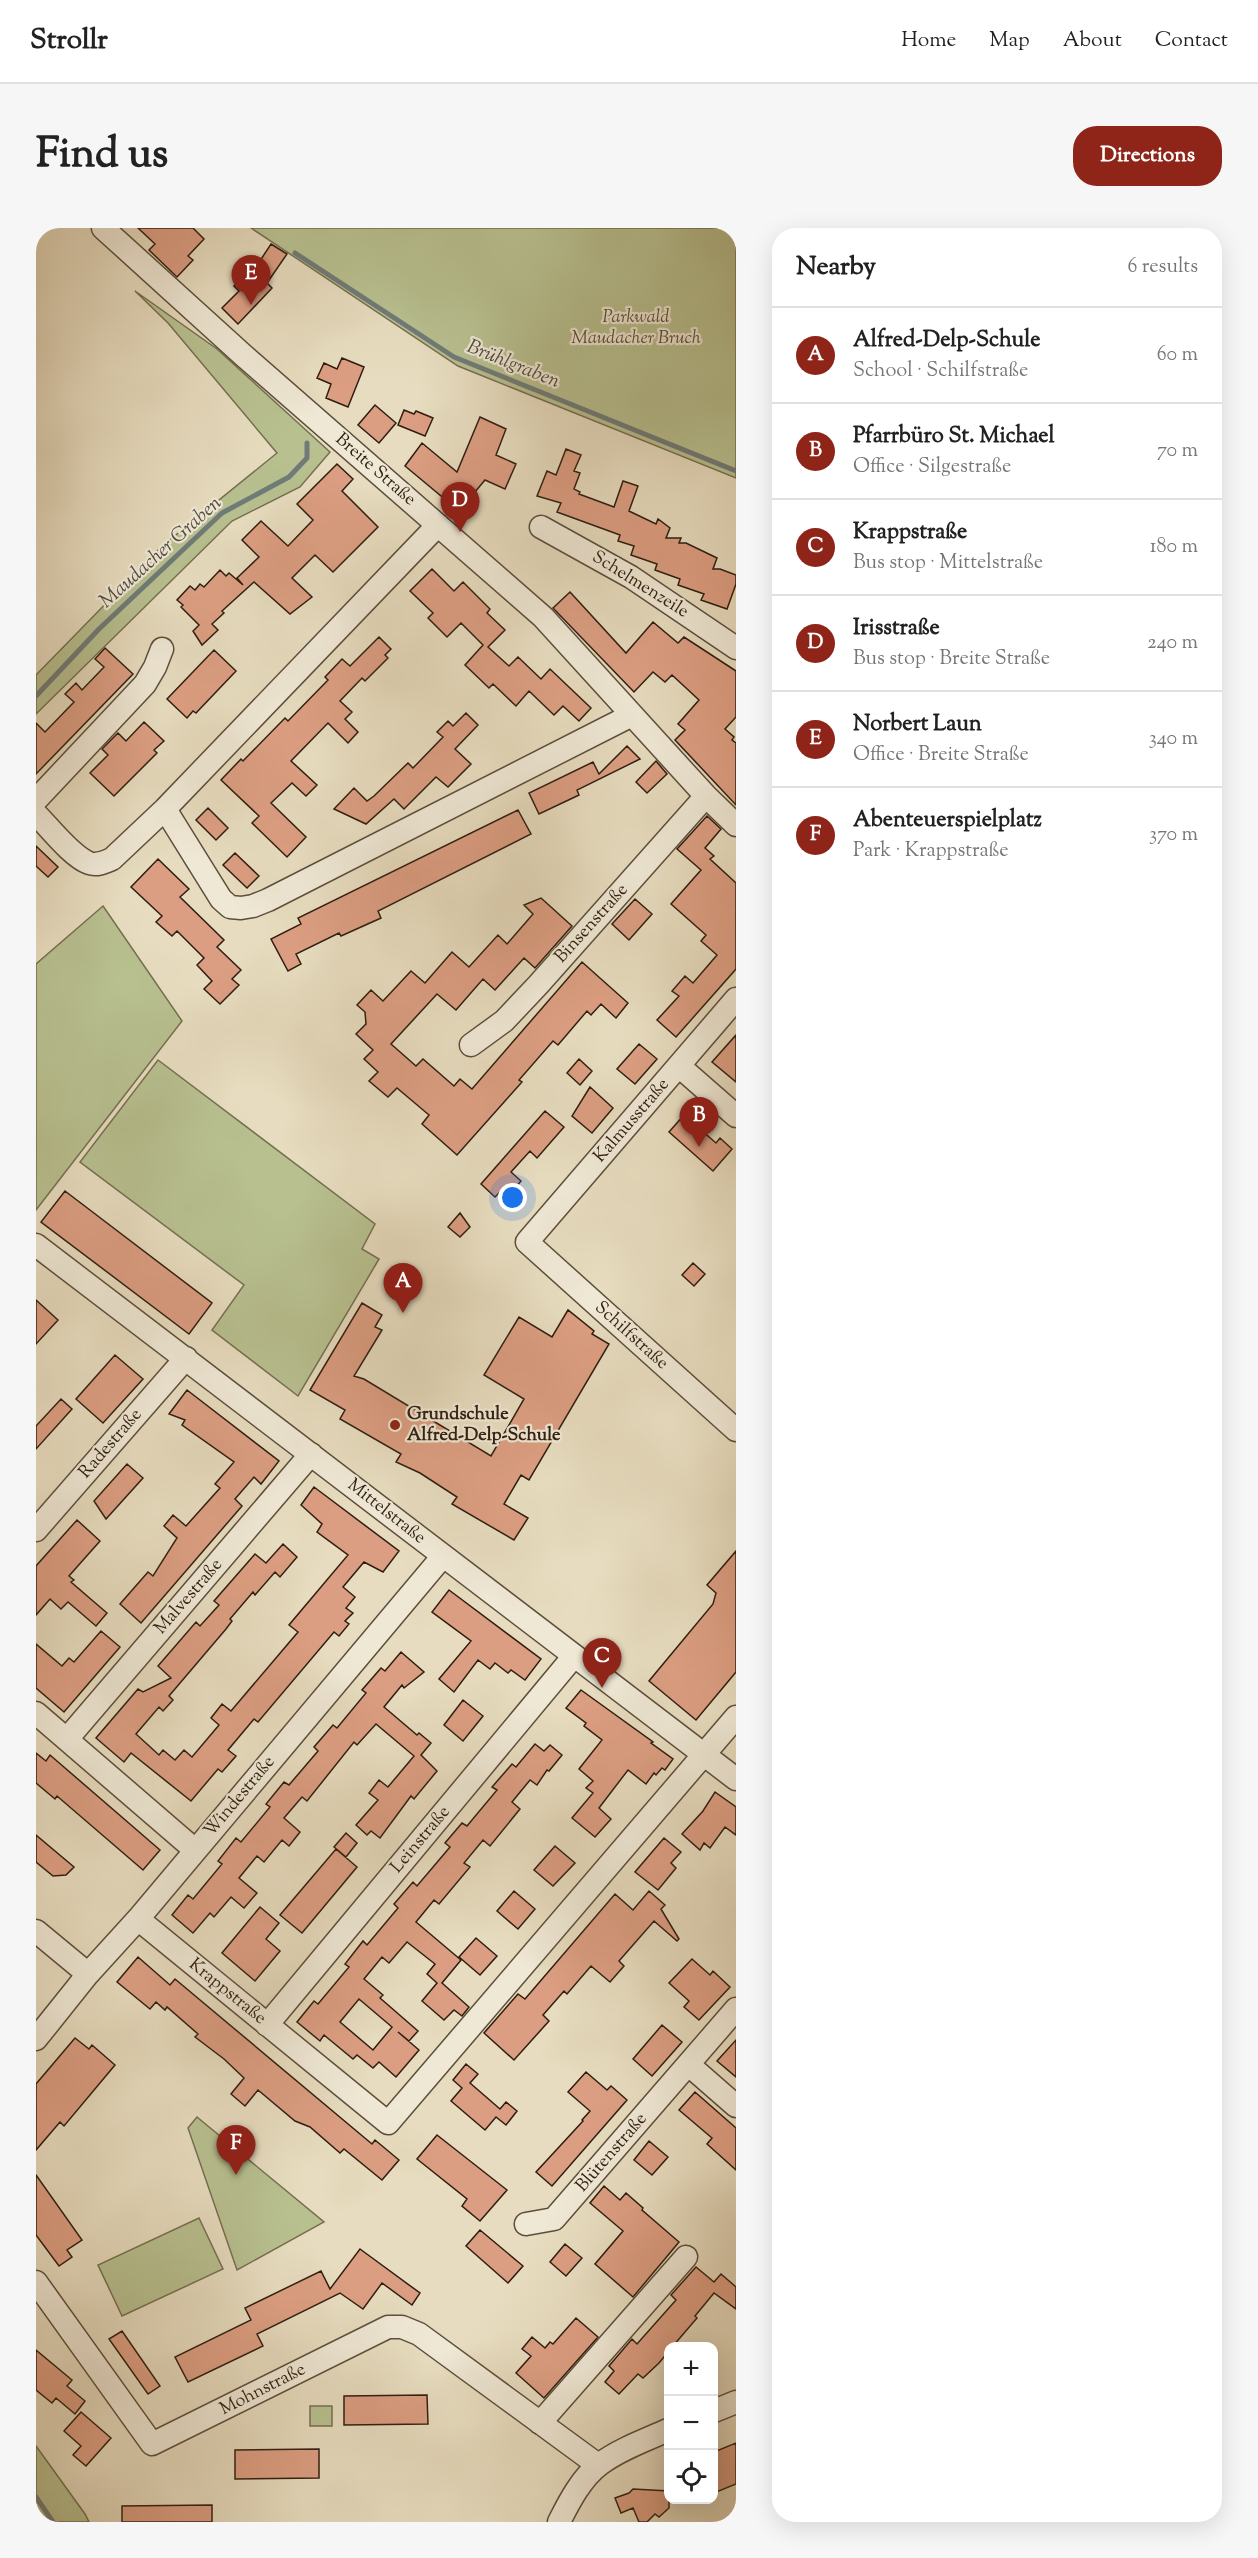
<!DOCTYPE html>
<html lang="en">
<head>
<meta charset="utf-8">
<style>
  :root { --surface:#fff; --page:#f6f6f6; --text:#222; --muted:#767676; --line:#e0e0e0; --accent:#8f2418 }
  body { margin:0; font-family:"Sorts Mill Goudy",serif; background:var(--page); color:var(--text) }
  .controls { position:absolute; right:18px; bottom:18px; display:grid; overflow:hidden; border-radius:12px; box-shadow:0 6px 24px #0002 }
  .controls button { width:54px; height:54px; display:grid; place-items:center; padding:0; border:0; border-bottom:2px solid var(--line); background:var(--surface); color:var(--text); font:30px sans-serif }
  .you { position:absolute; left:477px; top:970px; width:21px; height:21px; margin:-15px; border:4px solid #fff; border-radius:50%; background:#1a73e8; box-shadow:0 0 0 9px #1a73e833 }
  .badge { display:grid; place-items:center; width:39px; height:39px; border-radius:50%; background:var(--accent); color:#fff; font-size:20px; font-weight:700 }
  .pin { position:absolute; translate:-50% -50px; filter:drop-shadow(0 2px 3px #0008) }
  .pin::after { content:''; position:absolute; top:32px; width:21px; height:18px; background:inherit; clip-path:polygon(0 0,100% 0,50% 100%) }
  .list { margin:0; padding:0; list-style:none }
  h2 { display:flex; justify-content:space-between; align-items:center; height:78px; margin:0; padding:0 24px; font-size:26px }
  h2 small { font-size:20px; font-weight:400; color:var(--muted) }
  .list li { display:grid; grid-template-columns:39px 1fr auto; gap:18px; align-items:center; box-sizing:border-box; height:96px; padding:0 24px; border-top:2px solid var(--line) }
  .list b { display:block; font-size:22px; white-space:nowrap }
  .list p { margin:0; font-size:20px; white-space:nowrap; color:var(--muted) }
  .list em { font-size:20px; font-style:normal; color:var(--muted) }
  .icon { flex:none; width:33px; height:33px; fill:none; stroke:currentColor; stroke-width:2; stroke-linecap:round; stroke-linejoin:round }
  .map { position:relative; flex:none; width:700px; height:2294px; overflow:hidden; border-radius:24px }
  header { display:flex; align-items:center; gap:36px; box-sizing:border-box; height:84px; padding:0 30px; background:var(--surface); border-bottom:2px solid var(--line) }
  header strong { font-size:28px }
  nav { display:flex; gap:33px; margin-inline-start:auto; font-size:21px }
  .intro { display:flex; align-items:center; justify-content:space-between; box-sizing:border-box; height:144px; padding:0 36px }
  h1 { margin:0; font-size:42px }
  .button { padding:15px 27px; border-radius:24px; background:var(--accent); color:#fff; font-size:21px; font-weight:700 }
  main { display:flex; gap:36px; padding:0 36px }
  aside { flex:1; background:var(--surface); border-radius:24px; box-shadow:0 6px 24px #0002 }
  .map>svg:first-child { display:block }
  .green { fill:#b8c090; stroke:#746f50; stroke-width:1.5 }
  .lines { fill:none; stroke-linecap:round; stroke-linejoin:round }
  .stream { stroke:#707b78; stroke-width:5 }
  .building { fill:#dc9e82; stroke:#2f1e10; stroke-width:1.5; fill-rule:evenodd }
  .minor-casing { stroke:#5d4e3c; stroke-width:25 }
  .minor { stroke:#efe8d5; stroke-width:22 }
  .poi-dot { fill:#8f2418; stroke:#efe8d5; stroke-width:2 }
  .labels { text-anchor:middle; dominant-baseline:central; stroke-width:4.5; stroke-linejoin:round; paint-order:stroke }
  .park-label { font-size:18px; font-style:italic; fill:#584f36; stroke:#efe8d5 }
  .street-label { font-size:18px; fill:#2f1e10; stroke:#efe8d5 }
  .poi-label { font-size:18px; font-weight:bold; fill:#2f1e10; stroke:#efe8d5; text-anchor:start }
  .water-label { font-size:20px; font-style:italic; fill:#504c44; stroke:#efe8d5 }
</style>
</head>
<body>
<header>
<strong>Strollr</strong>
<nav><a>Home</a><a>Map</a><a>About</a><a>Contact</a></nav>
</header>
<div class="intro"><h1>Find us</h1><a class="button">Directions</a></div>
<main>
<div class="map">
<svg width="700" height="2294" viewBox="0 0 700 2294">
  <rect width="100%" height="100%" fill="#e7dcbf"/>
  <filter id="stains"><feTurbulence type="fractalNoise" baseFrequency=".00333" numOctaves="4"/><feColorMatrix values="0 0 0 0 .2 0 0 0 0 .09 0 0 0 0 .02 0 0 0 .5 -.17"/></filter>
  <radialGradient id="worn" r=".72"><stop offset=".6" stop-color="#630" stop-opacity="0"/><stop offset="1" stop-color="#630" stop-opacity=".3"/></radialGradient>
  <path class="green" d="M215,0H700V250L422,138Z
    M99,63L181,121L294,224L264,259L196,293L0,486V447L125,319L241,225L132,95Z
    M67,678L146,793L0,982V736Z
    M122,832L339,996L326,1021L343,1031L262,1168L176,1102L208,1057L44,934Z
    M161,1889L288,1994L201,2042L152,1900Z
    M163,1990L187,2041L86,2088L62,2037Z
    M274,2178H296V2198H274Z
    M0,2218L49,2286L53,2294H0Z"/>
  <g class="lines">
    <path class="stream" d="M259,25L418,129L700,243
      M0,468L63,401L186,285L253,249L271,230V215
      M0,2269L17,2294"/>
  </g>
  <path class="building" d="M102,0H157L168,11L152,28L157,32L141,49L113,22L119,16Z
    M235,16L251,26L231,55L236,60L202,96L186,80L203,63L198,58L215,40L218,42Z
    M306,130L328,139L312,179L290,170L295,156L281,150L288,135L301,141Z
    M339,177L360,195L343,215L322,197Z
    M368,182L378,186L380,183L397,190L389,208L362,197Z
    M444,189L470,201L460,227L480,236L469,261L449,252L423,283L369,238L386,215L421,244Z
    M530,221L545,227L538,243L544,245L538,261L544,264L543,266L578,279L587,253L602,258L593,283L620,296L622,291L634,300L630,310H645L643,315H650L681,330L677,341H684L700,347V356L691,381L665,372L668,366L642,357L644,351L619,342L621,336L595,327L598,318L582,313L584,307L521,284L525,275L501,268L511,243L520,247Z
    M301,236L317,251L306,263L342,299L297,344L279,327L256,350L276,369L254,386L218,354L186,383L188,385L176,396L182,402L166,417L157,403L163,397L145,379L147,377L141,372L154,358L159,362L164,356L168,359L184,342L190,348L193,345L207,357L201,350L223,329L206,312L225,293L252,318L277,292L261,276Z
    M396,341L418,363L427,354L454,381L451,385L469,402L452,419L473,438L482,429L505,451L514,441L555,480L543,493L527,478L518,487L493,463L480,478L457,456L453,460L429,437L447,417L425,395L411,409L392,390L397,385L374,363Z
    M534,364L590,425L617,394L642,415L648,409L700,443V489L689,501L698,509L696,512L700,515V577L639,512L649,502L642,496L663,472L636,447L629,454L617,444L598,464L517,380Z
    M343,409L355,421L349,427L352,430L329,453L326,450L304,473L316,484L309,491L322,504L312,515L292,495L255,533L281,557L270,568L256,555L235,575L270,609L251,629L216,595L223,588L185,552L205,531L207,533L249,490L252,493L292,452L289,449L306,431L314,438Z
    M69,420L97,446L0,546V495L9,504L38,474L29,466L40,455L46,462L68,439L59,431Z
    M178,422L200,443L160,485L157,483L151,490L131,471Z
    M430,485L442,497L419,521L435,536L412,559L400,549L368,581L358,571L330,596L298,581L318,560L331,573L338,568L372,535L377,540L407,509L401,504L412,493L417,498Z
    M108,494L128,513L118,522L121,525L78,568L54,545L72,527L66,521L82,505L90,513Z
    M591,518L604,531L541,562L543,567L503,586L493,565L557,534L563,546Z
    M620,533L631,546L611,565L600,554Z
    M172,580L192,600L180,612L160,592Z
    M482,582L495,606L342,683L345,690L305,708L303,705L260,726L265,736L252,743L235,711L265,696L262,690Z
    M671,588L685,601L669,620L678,628L674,631L700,655V741L640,809L621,792L643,768L636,763L649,748L657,755L681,727L665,713L670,707L635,676L665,642L641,621Z
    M0,618L22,639L12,649L0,638Z
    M199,625L223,648L211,660L187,637Z
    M122,631L153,661L144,669L188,712L181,719L205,742L196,751L203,757L184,776L168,761L176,753L161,737L168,730L141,703L136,708L120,694L126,688L95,659Z
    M505,670L536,698L499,740L488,730L459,762L447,751L420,782L401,766L355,816L380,838L387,831L418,858L424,851L436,861L546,734L592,775L580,790L565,776L555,787L551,783L522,817L517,813L483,852L486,854L421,927L386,896L393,887L361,860L352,869L333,853L342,844L328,831L337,822L320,806L330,796L329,784L321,777L335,762L347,773L375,743L389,755L416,724L433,739L462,707L471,716L497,686L488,677Z
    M599,671L616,686L593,712L576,696Z
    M700,807V854L676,834Z
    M603,816L621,831L599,856L581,841Z
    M543,831L556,843L544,857L531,845Z
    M554,859L577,880L556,905L536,888Z
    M509,883L528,899L501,930L494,923L475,944L485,953L470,970L464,964L459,969L445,956Z
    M648,887L680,915L684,910L696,921L677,943L633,904Z
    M29,963L176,1075L153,1106L5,994Z
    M424,985L434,999L424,1009L412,999Z
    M657,1035L669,1046L658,1058L646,1047Z
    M0,1072L22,1092L0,1116Z
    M326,1075L346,1087L339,1099L346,1102L318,1148L328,1151L455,1228L488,1171L448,1147L483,1089L516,1109L532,1082L558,1103L556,1106L573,1116L493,1252L485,1247L468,1276L492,1290L478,1312L416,1276L421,1269L384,1245L360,1234L365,1226L304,1191L309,1182L274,1162Z
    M79,1127L107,1151L67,1195L40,1171Z
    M151,1162L243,1233L225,1256L218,1249L199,1271L206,1278L105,1395L84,1376L112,1344L117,1348L141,1310L128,1298L137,1287L150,1298L184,1260L179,1256L198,1234L146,1197L149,1192L133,1186Z
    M25,1171L36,1181L0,1221V1198Z
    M91,1236L107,1250L70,1291L58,1273Z
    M278,1259L363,1323L347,1344L328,1334L307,1359L319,1369L310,1380L317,1385L309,1393L313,1396L303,1408L298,1404L222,1494L218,1491L192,1522L200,1528L186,1544L182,1541L155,1573L95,1525L88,1534L60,1510L102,1461L107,1464L135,1450L122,1438L160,1394L164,1398L183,1377L178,1373L219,1326L230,1335L247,1316L261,1329L244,1349L239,1344L219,1367L217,1364L194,1391L196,1393L190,1401L133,1468L137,1472L127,1483L123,1479L100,1506L123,1527L127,1522L139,1532L148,1522L156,1529L183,1497L175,1490L186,1476L195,1483L262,1404L253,1397L312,1327L281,1304L286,1296L265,1277Z
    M41,1292L64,1313L33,1348L38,1352L35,1354L71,1385L60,1398L32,1374L25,1381L14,1371L0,1387V1338Z
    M700,1323V1444L660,1492L613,1453L677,1376L680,1365L671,1357Z
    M413,1362L505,1431L489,1452L475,1442L472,1445L459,1435L454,1441L442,1432L418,1464L403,1451L435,1413L396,1384Z
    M65,1403L84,1419L28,1484L0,1460V1416L26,1438L33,1430L38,1434Z
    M365,1424L388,1444L368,1460L366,1457L348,1479L381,1507L383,1505L395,1515L385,1527L401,1543L378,1571L375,1568L344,1610L335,1603L331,1607L320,1597L342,1572L333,1565L343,1552L352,1559L378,1528L340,1496L321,1517L318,1514L271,1573L266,1569L248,1590L264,1604L253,1618L246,1612L228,1634L221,1628L203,1650L221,1665L208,1680L195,1669L178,1689L174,1685L157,1705L136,1687L152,1667L157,1671L186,1636L182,1633L200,1610L205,1614L234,1579L230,1576L248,1554L253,1557L282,1523L278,1519L297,1497L301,1500L330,1465L326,1462L345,1440L349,1443Z
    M545,1462L617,1514L615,1515L637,1531L629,1542L626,1540L620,1547L618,1545L610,1556L592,1542L563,1580L575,1591L559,1609L536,1590L557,1565L550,1560L557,1553L543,1541L566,1512L548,1498L550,1495L530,1480Z
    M427,1472L447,1488L427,1513L408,1497Z
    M499,1516L508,1523L514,1517L526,1527L513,1543L511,1542L501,1557L494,1552L476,1574L484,1581L454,1618L447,1612L428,1635L434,1639L403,1676L398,1672L380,1694L425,1732L406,1755L433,1779L426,1788L418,1782L408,1792L386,1773L401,1755L391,1746L399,1736L371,1714L353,1735L346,1729L328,1751L347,1767L344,1770L382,1803L373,1813L362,1804L383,1822L360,1849L343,1834L337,1840L321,1827L317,1831L288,1807L284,1813L261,1794L278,1773L282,1776L313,1739L309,1736L327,1713L331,1717L362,1680L358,1676L377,1654L381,1658L414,1619L409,1615L426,1595L431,1598L461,1562L456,1559L476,1536L480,1539ZM323,1771L356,1799L337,1822L304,1794Z
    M0,1525L10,1533L14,1527L124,1622L107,1642L21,1568L19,1571L0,1555Z
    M679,1564L700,1579V1607L689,1599L674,1620L668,1615L664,1622L646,1606L667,1583Z
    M310,1605L321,1615L310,1629L298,1619Z
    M0,1607L38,1639L30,1647L17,1648L0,1634Z
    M628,1610L645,1624L635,1635L640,1640L622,1662L599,1644Z
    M519,1618L539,1635L517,1658L498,1642Z
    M300,1621L321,1639L266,1705L244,1687Z
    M478,1663L499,1681L482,1701L461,1683Z
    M613,1663L629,1677L625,1681L643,1711L641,1713L618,1693L583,1733L588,1738L574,1754L555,1738L531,1766L528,1763L507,1787L513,1793L478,1832L448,1805L482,1766L489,1771L579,1666L597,1682Z
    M224,1679L243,1695L230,1711L244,1723L219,1753L186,1725Z
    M440,1710L461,1728L444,1747L423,1729Z
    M102,1729L134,1757L139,1751L336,1916L339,1912L363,1932L346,1952L308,1921L304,1925L274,1899L259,1893L222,1862L209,1878L195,1866L208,1850L188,1831L159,1809L162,1806L131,1779L129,1782L120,1774L114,1781L81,1754Z
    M656,1731L674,1747L677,1743L694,1759L663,1792L648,1779L653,1773L633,1755Z
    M626,1797L646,1814L616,1848L597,1831Z
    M39,1810L53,1821L56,1817L79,1837L28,1898L24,1894L0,1922V1856Z
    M700,1812V1849L681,1833Z
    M430,1836L442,1846L434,1855L464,1881L470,1874L481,1883L470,1897L460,1889L449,1902L415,1873L426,1860L417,1852Z
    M550,1844L571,1862L575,1858L591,1872L516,1958L500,1944L547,1893L546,1892L554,1883L532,1864Z
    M659,1864L700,1900V1942L671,1916L676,1910L643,1882Z
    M401,1907L471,1962L444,1993L426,1978L431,1971L381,1931Z
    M613,1913L632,1929L616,1947L598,1932Z
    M0,1947L46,2012L31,2022L36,2029L23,2038L0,2007Z
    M568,1958L584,1972L590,1965L607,1980L606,1982L643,2014L597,2069L559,2036L587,2003L554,1975Z
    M444,2002L487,2038L472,2055L430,2018Z
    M529,2016L546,2030L530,2048L514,2034Z
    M324,2021L384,2065L376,2077L346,2055L327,2081L304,2065L221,2106L227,2118L152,2154L139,2129L215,2092L209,2080L285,2043L294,2061Z
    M660,2039L678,2054L685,2046L700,2059V2081L678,2065L659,2088L661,2090L637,2118H633V2123L623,2135L607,2150L602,2146L583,2166L569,2154L578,2143L573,2138L596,2111L601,2116L640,2072L635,2067Z
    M540,2090L562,2109L508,2170L480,2145L495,2128L486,2121L496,2109L509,2120L514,2114L517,2116Z
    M86,2103L124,2158L112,2166L73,2111Z
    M0,2122L36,2152L31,2158L49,2173L39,2186L20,2170L16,2175L0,2162Z
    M391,2167L392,2196L308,2197V2168Z
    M45,2184L75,2210L50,2238L37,2227L45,2218L28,2203Z
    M700,2215V2256L678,2265V2224Z
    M283,2221V2250L199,2251V2222Z
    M597,2261L633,2263V2280L623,2289L619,2286L611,2294H603L597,2280L585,2285L579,2270L593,2265Z
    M176,2277V2294H86V2278Z"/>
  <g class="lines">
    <defs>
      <path id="minor" d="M67,0L207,127L507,389L670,568L700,597
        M505,299L595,349L700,420
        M0,572L109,456L119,439L126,421
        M129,581L185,671L194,679L205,680L217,678L232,672L596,487
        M0,586C13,599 36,629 53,635C61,638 69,634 76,631L129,581L402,297
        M700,771L491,1014L700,1202
        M435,817L468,793L502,757L670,568
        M643,838L700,888
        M0,1017L700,1551
        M0,1302L150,1130
        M0,1485L159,1622
        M31,1511L275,1226
        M102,1691L352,1895L700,1489
        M0,1703L52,1746
        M231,1797L538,1428
        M0,1811L52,1746L102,1691L407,1328
        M653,1837L700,1878
        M490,1996L518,1991L700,1781
        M0,2054L116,2216L352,2099H366L383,2106L562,2237
        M678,2183L700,2174
        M504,2195L650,2029
        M523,2294C533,2274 546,2249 564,2236C584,2221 610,2212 632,2202"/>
    </defs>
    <use href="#minor" class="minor-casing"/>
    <use href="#minor" class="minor"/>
  </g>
  <circle class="poi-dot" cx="359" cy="1197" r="6"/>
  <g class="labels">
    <g class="park-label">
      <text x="600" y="90">Parkwald<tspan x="600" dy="21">Maudacher Bruch</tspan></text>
    </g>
    <g class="street-label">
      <text transform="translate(339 242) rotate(41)">Breite Straße</text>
      <text transform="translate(604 357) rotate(32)">Schelmenzeile</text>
      <text transform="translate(556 696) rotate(-48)">Binsenstraße</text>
      <text transform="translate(596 893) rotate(-49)">Kalmusstraße</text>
      <text transform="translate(595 1108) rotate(42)">Schilfstraße</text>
      <text transform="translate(75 1216) rotate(-49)">Radestraße</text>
      <text transform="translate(350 1284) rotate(38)">Mittelstraße</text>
      <text transform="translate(153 1369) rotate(-49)">Malvestraße</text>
      <text transform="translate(204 1569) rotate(-50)">Windestraße</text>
      <text transform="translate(385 1612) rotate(-50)">Leinstraße</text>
      <text transform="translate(191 1764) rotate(39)">Krappstraße</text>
      <text transform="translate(576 1925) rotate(-49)">Blütenstraße</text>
      <text transform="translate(227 2162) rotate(-27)">Mohnstraße</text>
    </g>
    <g class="poi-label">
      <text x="371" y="1187">Grundschule<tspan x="371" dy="21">Alfred-Delp-Schule</tspan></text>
    </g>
    <g class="water-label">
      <text transform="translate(477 137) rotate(22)">Brühlgraben</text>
      <text transform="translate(125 325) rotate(-42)">Maudacher Graben</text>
    </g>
  </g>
  <rect width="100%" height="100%" filter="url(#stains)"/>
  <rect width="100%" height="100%" fill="url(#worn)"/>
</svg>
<div class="controls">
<button>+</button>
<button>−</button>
<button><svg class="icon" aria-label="locate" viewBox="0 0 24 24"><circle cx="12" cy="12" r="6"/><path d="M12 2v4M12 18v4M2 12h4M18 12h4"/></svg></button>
</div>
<div class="you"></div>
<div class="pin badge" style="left:367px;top:1085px">A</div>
<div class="pin badge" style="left:663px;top:919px">B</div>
<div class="pin badge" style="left:566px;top:1460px">C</div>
<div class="pin badge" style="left:424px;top:304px">D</div>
<div class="pin badge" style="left:215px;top:77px">E</div>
<div class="pin badge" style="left:200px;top:1947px">F</div>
</div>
<aside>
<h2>Nearby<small>6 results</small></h2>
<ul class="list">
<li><span class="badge">A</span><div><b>Alfred-Delp-Schule</b><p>School · Schilfstraße</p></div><em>60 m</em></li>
<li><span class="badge">B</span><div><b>Pfarrbüro St. Michael</b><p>Office · Silgestraße</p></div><em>70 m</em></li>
<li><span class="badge">C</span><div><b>Krappstraße</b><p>Bus stop · Mittelstraße</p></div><em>180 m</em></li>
<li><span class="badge">D</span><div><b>Irisstraße</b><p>Bus stop · Breite Straße</p></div><em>240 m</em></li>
<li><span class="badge">E</span><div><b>Norbert Laun</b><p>Office · Breite Straße</p></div><em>340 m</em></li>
<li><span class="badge">F</span><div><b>Abenteuerspielplatz</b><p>Park · Krappstraße</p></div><em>370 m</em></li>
</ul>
</aside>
</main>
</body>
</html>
